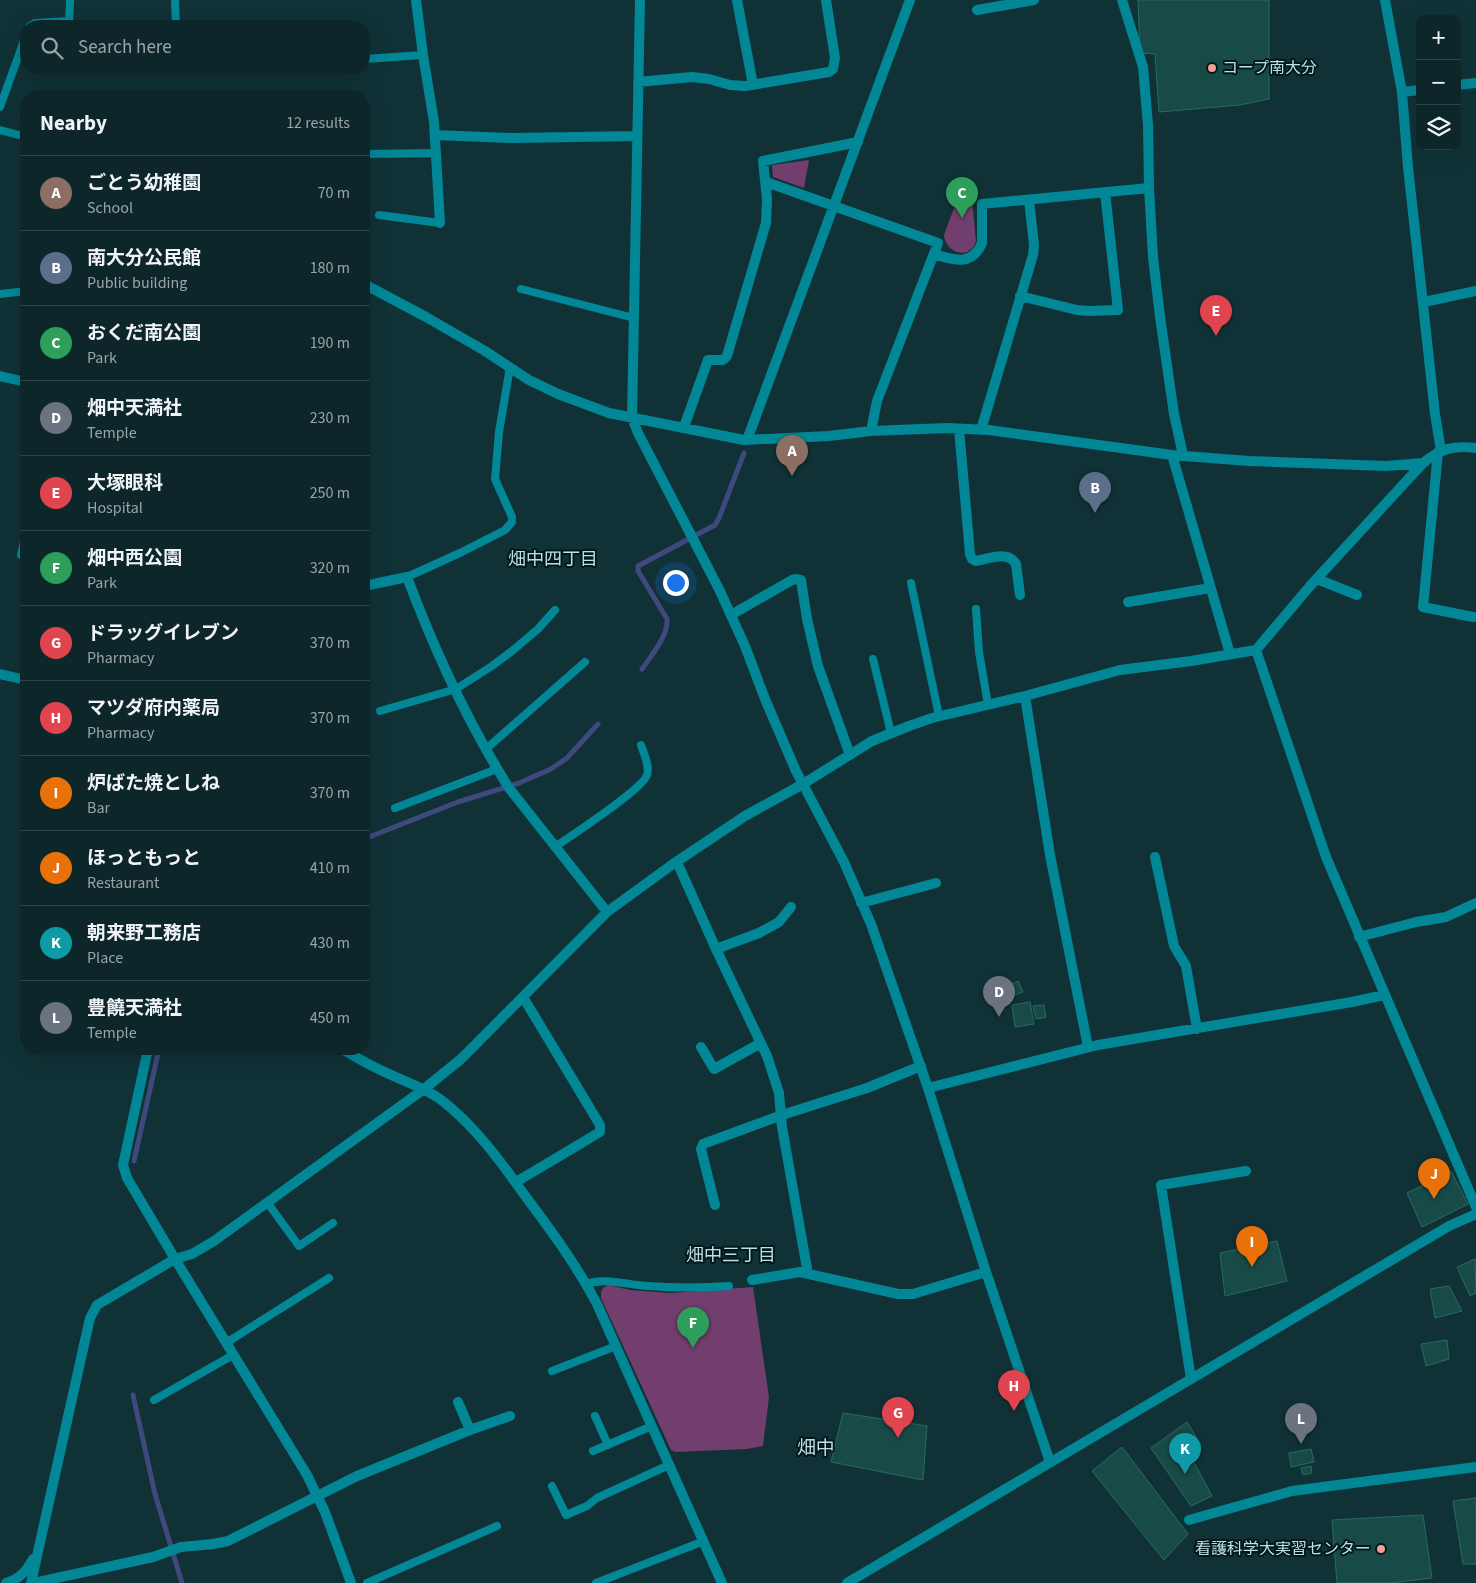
<!DOCTYPE html>
<html lang="en">
<head>
<meta charset="utf-8">
<style>
  :root { --surface:#0c2629; --page:#152e31; --text:#f1f3f6; --muted:#9aa5a8; --line:#2c4346; --accent:#b45309 }
  body { margin:0; font-family:"Source Sans 3","Noto Sans JP",sans-serif; background:var(--page); color:var(--text) }
  .controls { position:absolute; right:15px; top:15px; display:grid; overflow:hidden; border-radius:10px; box-shadow:0 5px 20px #0002 }
  .controls button { width:45px; height:45px; display:grid; place-items:center; padding:0; border:0; border-bottom:1px solid var(--line); background:var(--surface); color:var(--text); font:25px sans-serif }
  .you { position:absolute; left:675px; top:582px; width:18px; height:18px; margin:-12px; border:4px solid #fff; border-radius:50%; background:#1a73e8; box-shadow:0 0 0 8px #1a73e833 }
  .badge { display:grid; place-items:center; width:32px; height:32px; border-radius:50%; background:var(--accent); color:#fff; font-size:16px; font-weight:700 }
  .pin { position:absolute; translate:-50% -41px; filter:drop-shadow(0 1px 2px #0008) }
  .pin::after { content:''; position:absolute; top:26px; width:18px; height:15px; background:inherit; clip-path:polygon(0 0,100% 0,50% 100%) }
  .list { margin:0; padding:0; list-style:none }
  h2 { display:flex; justify-content:space-between; align-items:center; height:65px; margin:0; padding:0 20px; font-size:21px }
  h2 small { font-size:16px; font-weight:400; color:var(--muted) }
  .list li { display:grid; grid-template-columns:32px 1fr auto; gap:15px; align-items:center; box-sizing:border-box; height:75px; padding:0 20px; border-top:1px solid var(--line) }
  .list b { display:block; font-size:19px; white-space:nowrap }
  .list p { margin:0; font-size:16px; white-space:nowrap; color:var(--muted) }
  .list em { font-size:16px; font-style:normal; color:var(--muted) }
  .icon { flex:none; width:28px; height:28px; fill:none; stroke:currentColor; stroke-width:2; stroke-linecap:round; stroke-linejoin:round }
  .map { position:relative; flex:none; width:1476px; height:1583px; overflow:hidden }
  .search { position:absolute; background:var(--surface); box-shadow:0 5px 20px #0002; left:20px; top:20px; width:350px; height:55px; display:flex; align-items:center; gap:12px; box-sizing:border-box; padding:0 18px; border-radius:20px; color:var(--muted); font-size:19px }
  .panel { position:absolute; background:var(--surface); box-shadow:0 5px 20px #0002; left:20px; top:90px; width:350px; height:965px; border-radius:20px }
  .map>svg:first-child { display:block }
  .green { fill:#713e6d }
  .lines { fill:none; stroke-linecap:round; stroke-linejoin:round }
  .stream { stroke:#40497e; stroke-width:5 }
  .building { fill:#184a47; stroke:#286a65 }
  .service { stroke:#028797; stroke-width:8 }
  .minor { stroke:#028797; stroke-width:10 }
  .tertiary { stroke:#028797; stroke-width:10 }
  .poi-dot { fill:#f59d8f; stroke:#00191d; stroke-width:2 }
  .labels { text-anchor:middle; dominant-baseline:central; stroke-width:4; stroke-linejoin:round; paint-order:stroke }
  .poi-label { font-size:16px; fill:#bfdee3; stroke:#00191d; text-anchor:start }
  .neighbourhood-label { font-size:18px; fill:#bfdee3; stroke:#00191d }
  .quarter-label { font-size:19px; fill:#bfdee3; stroke:#00191d }
</style>
</head>
<body>
<div class="map">
<svg width="1476" height="1583" viewBox="0 0 1476 1583">
  <rect width="100%" height="100%" fill="#103237"/>
  <path class="green" d="M809,160L804,188L773,177L772,165Z
    M957,200H972L976,241C969,262 945,252 944,235Z
    M608,1285L630,1290L670,1293L753,1287L769,1397L763,1446L747,1449L676,1452L671,1450L601,1298C601,1292 601,1288 608,1285Z"/>
  <g class="lines">
    <path class="stream" d="M642,669C651,656 669,635 667,619L638,571V566L715,525L719,518L744,453
      M364,839L458,802L519,783L551,769L567,758L598,724
      M134,1161L159,1049
      M133,1395L155,1494L182,1583"/>
  </g>
  <path class="building" d="M1138,0H1269V99L1240,105L1159,112L1155,54L1140,53Z
    M1018,981L1023,992L1000,1001L996,991Z
    M1030,1002L1034,1024L1015,1027L1012,1005Z
    M1044,1005L1046,1017L1036,1019L1033,1006Z
    M1451,1171L1468,1204L1422,1227L1407,1193Z
    M1277,1241L1287,1281L1225,1296L1220,1253Z
    M1475,1259L1476,1293L1470,1296L1457,1267Z
    M1449,1286L1462,1311L1435,1318L1430,1289Z
    M1447,1340L1449,1359L1426,1366L1421,1344Z
    M843,1413L927,1426L923,1480L831,1462Z
    M1187,1422L1201,1445L1189,1453L1212,1496L1191,1506L1151,1448Z
    M1122,1447L1188,1534L1164,1560L1092,1471Z
    M1311,1449L1314,1462L1291,1467L1289,1453Z
    M1311,1466L1312,1473L1303,1475L1301,1468Z
    M1476,1498V1564H1463L1453,1501Z
    M1423,1515L1432,1578L1390,1583H1337L1332,1520Z"/>
  <g class="lines">
    <path class="service" d="M175,0L176,26
      M69,25L70,0
      M30,26L35,23L69,21
      M364,59L423,55
      M0,107L26,35
      M0,130L23,136
      M364,154L436,153
      M379,215L440,223
      M521,289L634,318
      M0,294L26,291
      M21,555L26,532
      M407,577L462,552L505,530L512,522V517L495,479L499,432L510,367
      M911,583L939,716
      M976,609L979,652L988,705
      M873,659L891,733
      M380,711L456,689L492,666L512,651L538,629L555,610
      M486,749L585,662
      M395,808L497,769
      M555,847C572,835 642,790 647,775C650,766 644,754 641,745
      M267,1202L299,1246L333,1223
      M586,1284C606,1277 627,1285 648,1286C675,1288 702,1288 729,1286
      M226,1343L329,1278
      M552,1371L616,1346
      M154,1400L233,1355
      M595,1416L608,1445
      M593,1451L652,1426
      M552,1486L566,1515L587,1506L597,1498L669,1465
      M367,1583L497,1526
      M596,1583L704,1541"/>
    <path class="minor" d="M416,0L423,55L434,122L440,223
      M640,0L632,418L638,433L719,589L745,646L765,699L796,771L844,862L871,924L928,1088L986,1272L1050,1462
      M737,0L753,85
      M1122,0L1143,67L1148,125L1149,188L1153,257L1160,317L1174,414L1183,455
      M1385,0L1402,92
      M977,10L1034,0
      M638,82L692,77L709,79L730,85L745,86L829,72L833,69L835,58L826,0
      M1457,85L1476,83
      M1420,90L1402,92L1408,167L1435,414L1441,451
      M435,135L512,138L637,136
      M766,182L938,243L877,401L871,431
      M934,254C953,260 972,267 982,243V204L1149,188
      M364,284L426,317L485,351L529,380L558,394L609,413L744,440L829,436L871,431L947,428L989,430L1172,455L1249,461L1386,466L1423,463
      M1020,296L1077,310L1089,311L1118,310L1105,192
      M1424,302L1476,291
      M0,376L26,382
      M684,427L708,360H723L727,356L766,223L767,199L763,161L858,142
      M959,429L970,554L972,559L976,561C988,559 1008,550 1016,564L1020,595
      M981,430L1033,255L1034,245L1029,200
      M747,440L910,0
      M1438,452L1423,607L1473,617
      M1172,455L1230,654
      M1317,579L1357,595
      M364,586L407,577C434,649 468,723 509,788L607,912
      M1128,602L1210,588
      M731,615L792,580L797,579L801,580L807,619L818,666L850,755
      M1256,650L1326,857L1476,1207
      M0,674L26,680
      M1025,696L1050,855L1088,1047
      M1155,857L1174,946L1186,966L1197,1029
      M677,862L716,949L767,1056L779,1093L782,1127L808,1274
      M861,903L936,883
      M1359,937L1416,922L1446,917L1476,903
      M716,949L759,933L779,922L791,907
      M701,1047L714,1069L761,1043
      M342,1049C357,1058 373,1067 389,1074C406,1082 425,1088 440,1099C473,1124 499,1159 523,1193C550,1229 576,1264 597,1304L722,1583
      M928,1088L1098,1045L1352,1002L1384,995
      M516,1182L600,1132V1125L523,997
      M715,1205L701,1149L703,1144L782,1115L867,1088L921,1066
      M752,1280L800,1272L898,1294H913L986,1272
      M1191,1379L1161,1185L1246,1171
      M458,1402L470,1430
      M1189,1520L1292,1491L1476,1467
      M6,1583C19,1579 26,1572 33,1559
      M31,1583L90,1318L97,1305L175,1259L192,1254L214,1241L424,1089L461,1059L477,1043L607,912L673,864L745,816L803,784L872,741L909,726L932,718L1025,696L1120,670L1191,661L1256,650L1310,586L1423,463C1441,449 1452,445 1476,448
      M34,1583L153,1557L181,1547L213,1544L228,1541L357,1476L470,1430L510,1416"/>
    <path class="tertiary" d="M148,1049L123,1165L127,1178L175,1259L307,1475L325,1512L351,1583
      M847,1583L1449,1226L1476,1214"/>
  </g>
  <g class="poi-dot">
    <circle cx="1212" cy="68" r="5"/>
    <circle cx="1381" cy="1549" r="5"/>
  </g>
  <g class="labels">
    <g class="poi-label">
      <text x="1222" y="68">コープ南大分</text>
      <text x="1371" y="1549" text-anchor="end">看護科学大実習センター</text>
    </g>
    <g class="neighbourhood-label">
      <text x="553" y="559">畑中四丁目</text>
      <text x="731" y="1255">畑中三丁目</text>
    </g>
    <g class="quarter-label">
      <text x="816" y="1448">畑中</text>
    </g>
  </g>
</svg>
<div class="controls">
<button>+</button>
<button>−</button>
<button><svg class="icon" aria-label="layers" viewBox="0 0 24 24"><path d="M12 4l9 5-9 5-9-5zM3 14l9 5 9-5"/></svg></button>
</div>
<div class="you"></div>
<div class="pin badge" style="left:792px;top:476px;background:#8d6e63">A</div>
<div class="pin badge" style="left:1095px;top:513px;background:#5c6f8a">B</div>
<div class="pin badge" style="left:962px;top:218px;background:#2e9e5b">C</div>
<div class="pin badge" style="left:999px;top:1017px;background:#6b7280">D</div>
<div class="pin badge" style="left:1216px;top:336px;background:#e0444e">E</div>
<div class="pin badge" style="left:693px;top:1348px;background:#2e9e5b">F</div>
<div class="pin badge" style="left:898px;top:1438px;background:#e0444e">G</div>
<div class="pin badge" style="left:1014px;top:1411px;background:#e0444e">H</div>
<div class="pin badge" style="left:1252px;top:1267px;background:#e8710a">I</div>
<div class="pin badge" style="left:1434px;top:1199px;background:#e8710a">J</div>
<div class="pin badge" style="left:1185px;top:1474px;background:#0f9aa8">K</div>
<div class="pin badge" style="left:1301px;top:1444px;background:#6b7280">L</div>
<div class="search"><svg class="icon" aria-label="search" viewBox="0 0 24 24"><circle cx="10" cy="10" r="6"/><path d="M15 15l6 6"/></svg>Search here</div>
<section class="panel">
<h2>Nearby<small>12 results</small></h2>
<ul class="list">
<li><span class="badge" style="background:#8d6e63">A</span><div><b>ごとう幼稚園</b><p>School</p></div><em>70 m</em></li>
<li><span class="badge" style="background:#5c6f8a">B</span><div><b>南大分公民館</b><p>Public building</p></div><em>180 m</em></li>
<li><span class="badge" style="background:#2e9e5b">C</span><div><b>おくだ南公園</b><p>Park</p></div><em>190 m</em></li>
<li><span class="badge" style="background:#6b7280">D</span><div><b>畑中天満社</b><p>Temple</p></div><em>230 m</em></li>
<li><span class="badge" style="background:#e0444e">E</span><div><b>大塚眼科</b><p>Hospital</p></div><em>250 m</em></li>
<li><span class="badge" style="background:#2e9e5b">F</span><div><b>畑中西公園</b><p>Park</p></div><em>320 m</em></li>
<li><span class="badge" style="background:#e0444e">G</span><div><b>ドラッグイレブン</b><p>Pharmacy</p></div><em>370 m</em></li>
<li><span class="badge" style="background:#e0444e">H</span><div><b>マツダ府内薬局</b><p>Pharmacy</p></div><em>370 m</em></li>
<li><span class="badge" style="background:#e8710a">I</span><div><b>炉ばた焼としね</b><p>Bar</p></div><em>370 m</em></li>
<li><span class="badge" style="background:#e8710a">J</span><div><b>ほっともっと</b><p>Restaurant</p></div><em>410 m</em></li>
<li><span class="badge" style="background:#0f9aa8">K</span><div><b>朝来野工務店</b><p>Place</p></div><em>430 m</em></li>
<li><span class="badge" style="background:#6b7280">L</span><div><b>豊饒天満社</b><p>Temple</p></div><em>450 m</em></li>
</ul>
</section>
</div>
</body>
</html>
